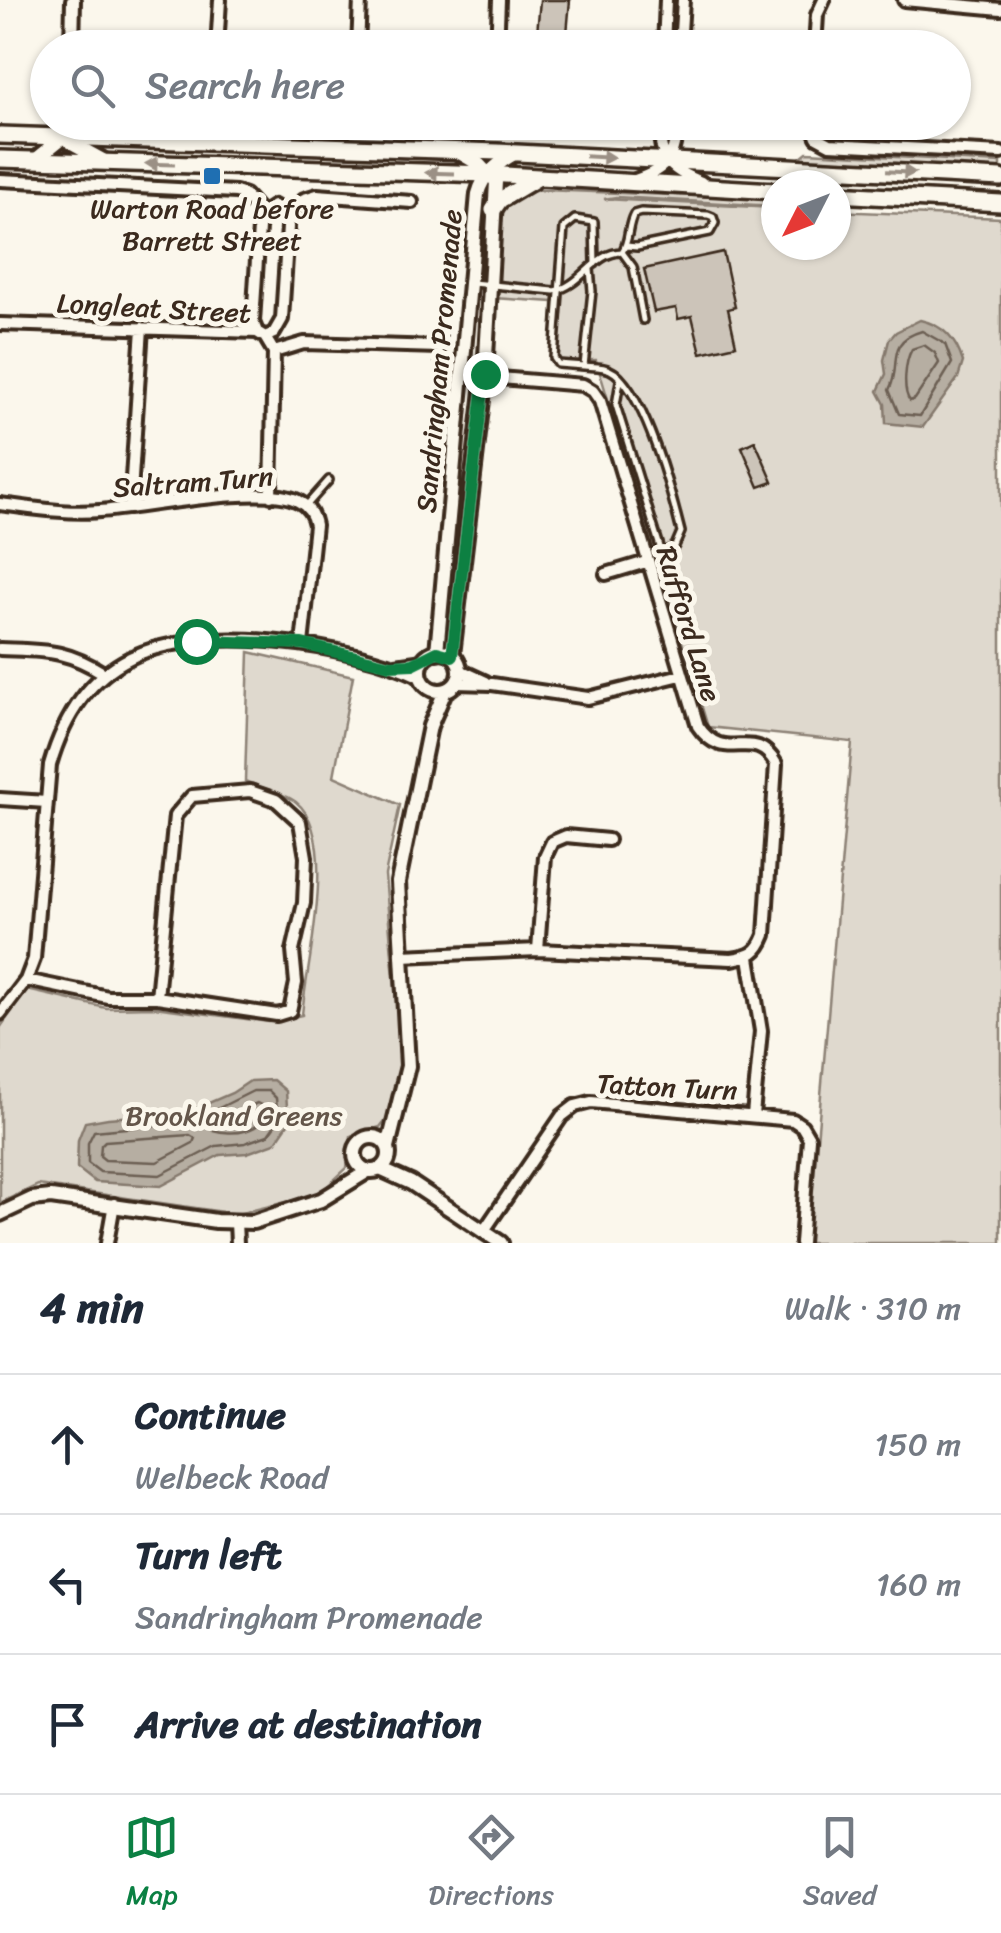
<!DOCTYPE html>
<html lang="en">
<head>
<meta charset="utf-8">
<style>
  :root { --surface:#fff; --page:#f2f2f3; --text:#1f2937; --muted:#747a83; --line:#e0e1e3; --accent:#0b8043 }
  body { margin:0; font-family:Sriracha,sans-serif; background:var(--page); color:var(--text) }
  .compass { position:absolute; left:761px; top:170px; width:90px; height:90px; border-radius:50%; background:var(--surface); box-shadow:0 2px 8px #0004; rotate:228deg }
  .stop { position:absolute; width:30px; height:30px; margin:-22px; border:8px solid #0b8043; border-radius:50%; background:#fff }
  .stop.end { background:#0b8043; border-color:#fff; box-shadow:0 2px 10px #0008 }
  .list { margin:0; padding:0; list-style:none }
  h2 { display:flex; justify-content:space-between; align-items:center; height:130px; margin:0; padding:0 40px; font-size:42px }
  h2 small { font-size:32px; font-weight:400; color:var(--muted) }
  .list li { display:grid; grid-template-columns:65px 1fr auto; gap:30px; align-items:center; box-sizing:border-box; height:140px; padding:0 40px; border-top:2px solid var(--line) }
  .list b { display:block; font-size:38px; white-space:nowrap }
  .list p { margin:0; font-size:32px; white-space:nowrap; color:var(--muted) }
  .list em { font-size:32px; font-style:normal; color:var(--muted) }
  .icon { flex:none; width:55px; height:55px; fill:none; stroke:currentColor; stroke-width:2; stroke-linecap:round; stroke-linejoin:round }
  .map { position:relative; flex:none; width:1001px; height:1243px; overflow:hidden }
  .search { position:absolute; background:var(--surface); box-shadow:0 2px 8px #0004; left:30px; right:30px; top:30px; height:110px; display:flex; align-items:center; gap:25px; box-sizing:border-box; padding:0 35px; border-radius:55px; color:var(--muted); font-size:38px }
  .sheet { height:550px; background:var(--surface) }
  nav { display:flex; justify-content:space-around; align-items:center; box-sizing:border-box; height:140px; border-top:2px solid var(--line); background:var(--surface); font-size:28px; color:var(--muted) }
  nav a { display:grid; justify-items:center; gap:5px }
  nav .on { color:var(--accent) }
  .map>svg:first-child { display:block }
  .green { fill:#dfd9ce; stroke:#8d8276; stroke-width:2.5 }
  .water { fill:#b6aea2; stroke:#85796d; stroke-width:2.5 }
  .lines { fill:none; stroke-linecap:round; stroke-linejoin:round }
  .shore { stroke:#6c5f53; stroke-width:2.5 }
  .building { fill:#ccc4b9; stroke:#3b2a1e; stroke-width:2.5 }
  .service-casing { stroke:#3b2a1e; stroke-width:12 }
  .minor-casing { stroke:#3b2a1e; stroke-width:18 }
  .tertiary-casing { stroke:#3b2a1e; stroke-width:20 }
  .primary-casing { stroke:#3b2a1e; stroke-width:22 }
  .service { stroke:#fbf7ec; stroke-width:5 }
  .minor { stroke:#fbf7ec; stroke-width:10 }
  .tertiary { stroke:#fbf7ec; stroke-width:12 }
  .primary { stroke:#fbf7ec; stroke-width:15 }
  .oneway { fill:#9b9085 }
  .route { stroke:#0b8043; stroke-width:12 }
  .poi-dot { fill:#1f6fb2; stroke:#fbf7ec; stroke-width:4 }
  .labels { text-anchor:middle; dominant-baseline:central; stroke-width:10; stroke-linejoin:round; paint-order:stroke }
  .poi-label { font-size:28px; fill:#3b2a1e; stroke:#fbf7ec }
  .street-label { font-size:28px; fill:#3b2a1e; stroke:#fbf7ec }
  .park-label { font-size:28px; fill:#64564a; stroke:#fbf7ec }
</style>
</head>
<body>
<div class="map">
<svg width="1001" height="1243" viewBox="0 0 1001 1243">
  <rect width="100%" height="100%" fill="#fbf7ec"/>
  <filter id="ink" filterUnits="userSpaceOnUse"><feTurbulence type="fractalNoise" baseFrequency=".01" numOctaves="2"/><feDisplacementMap in="SourceGraphic" scale="20" xChannelSelector="R" yChannelSelector="G"/><feConvolveMatrix kernelMatrix="1 2 1 2 8 2 1 2 1" color-interpolation-filters="sRGB"/></filter>
  <g filter="url(#ink)">
    <path class="green" d="M807,152L1001,163V172L796,161Z
      M542,190L775,199L776,206L616,197L604,199L776,208V245H836V211L1001,218V1243H808L852,742L708,727L596,360L552,361L553,302L493,298L501,210C508,195 526,192 542,190Z
      M249,652L353,676L334,776L400,805L385,875L401,1058L395,1108L380,1127L351,1136L347,1168L319,1194L237,1214L38,1185L0,1203V1028L27,990L106,1008L154,1007L269,1022L302,1015C306,965 340,837 296,802C283,792 260,788 245,781Z"/>
    <path class="water" d="M920,320C944,325 956,340 963,362L958,378L923,427L886,423L885,404L878,391L886,374L884,360L889,340L896,332Z
      M273,1080L286,1091L288,1124L275,1143L247,1153L220,1155L161,1186L95,1182L77,1168L78,1140L85,1122L108,1118L188,1112L232,1093L250,1081Z"/>
    <g class="lines">
      <path class="shore" d="M922,331L945,344L952,363L920,416L899,414L889,390C903,365 883,342 922,331Z
        M924,345L935,353L939,363L915,399L910,401C902,391 905,361 912,349Z
        M253,1091H269L276,1098L278,1121L268,1135L245,1143L216,1146L160,1175L100,1172L88,1163V1143L94,1131L191,1122Z
        M257,1103L265,1107C267,1133 231,1136 213,1130L215,1123Z
        M190,1135L195,1138L193,1143L157,1162L105,1160L100,1156L101,1145L105,1141Z"/>
    </g>
    <path class="building" d="M540,0H570L567,34L537,33Z
      M723,252L735,307L728,309L736,345L701,353L692,316L678,319L676,308L654,312L644,269Z
      M755,441L773,482L759,487L742,447Z"/>
    <g class="lines">
      <defs>
        <path id="service" d="M622,252C630,240 627,226 634,214L641,212L708,215L713,217L715,223L710,232L637,247L626,246
          M590,269L592,291L584,366L558,364L554,358L564,228L575,219L594,222L595,264
          M472,283L554,291C582,286 594,252 622,252L633,267L643,320
          M439,361L442,332
          M584,366C594,367 606,366 615,373C647,399 671,492 681,532L675,546L668,551L661,550L616,405L620,381
          M306,506L329,480"/>
        <path id="minor" d="M904,0L1001,9
          M217,48L220,0
          M358,48L360,0
          M497,48L499,0
          M664,48L666,0
          M680,48L683,0
          M815,48L817,15L824,0
          M458,122H479
          M660,122C658,158 669,170 701,182
          M811,122L817,137L830,144L1001,153
          M0,180L236,192L245,195L262,214
          M635,180C669,169 675,156 677,122
          M287,215L304,199L317,195L412,202
          M0,324L257,332L265,337L274,352L271,496
          M257,332L253,322L259,228L262,214L274,206L287,215L288,227L282,319L274,333L265,337
          M274,352L304,343L440,347
          M0,504C33,508 67,514 100,511C143,508 264,483 298,501C308,506 313,514 315,525L302,644
          M130,508L142,328
          M606,574L646,562
          M0,649C46,651 65,649 105,674
          M396,665L423,661
          M460,670L486,682
          M456,683L492,684L588,698L681,675
          M0,799L47,802
          M538,950L545,857L552,842L566,836L608,840
          M402,956L538,950L732,959C751,956 758,953 765,935L776,764C754,724 725,767 698,726L600,401L593,391L583,385L463,375
          M749,957L761,1031L753,1115
          M26,980L108,997H157L277,1015L290,1011L296,983L293,951L304,903L306,857L300,822L276,800L250,791L192,796L175,816L157,997
          M0,1014L26,980L34,959L50,765C63,720 86,680 130,658C201,622 352,644 421,677
          M236,1222L237,1243
          M483,1232L562,1116L575,1106L591,1102L793,1120L802,1126L809,1138L801,1243
          M107,1243L114,1204"/>
        <path id="tertiary" d="M72,48L73,0
          M62,122L70,142L103,160
          M35,160L76,127V122
          M420 671a20 20 0 1 1 40 0a20 20 0 1 1-40 0Z
          M437,652L478,194C483,174 498,163 516,153
          M452,655L485,374L496,182L480,165L458,152
          M355 1154a17 17 0 1 1 34 0a17 17 0 1 1-34 0Z
          M388,1147L408,1066L398,882L430,726L445,691
          M380,1169L411,1183L501,1243
          M0,1214L32,1199L51,1197L216,1221L253,1222L321,1200L368,1171"/>
        <path id="primary" d="M0,135L498,152L1001,178
          M0,159L488,174L776,191
          M836,194L1001,203
          M493,210L500,200L537,178"/>
      </defs>
      <use href="#service" class="service-casing"/>
      <use href="#minor" class="minor-casing"/>
      <use href="#tertiary" class="tertiary-casing"/>
      <use href="#primary" class="primary-casing"/>
      <use href="#service" class="service"/>
      <use href="#minor" class="minor"/>
      <use href="#tertiary" class="tertiary"/>
      <use href="#primary" class="primary"/>
    </g>
    <defs><path id="oneway-solid" d="M-6-.8H1V-3.2L6.5 0L1 3.2V.8H-6Z" transform="scale(2.5)"/></defs>
    <g class="oneway">
      <use href="#oneway-solid" transform="translate(600 157) rotate(3)"/>
      <use href="#oneway-solid" transform="translate(160 164) rotate(-178)"/>
      <use href="#oneway-solid" transform="translate(901 172) rotate(3)"/>
      <use href="#oneway-solid" transform="translate(440 173) rotate(-178)"/>
    </g>
  </g>
  <g class="lines" filter="url(#ink)">
    <path class="route" d="M196,641L302,644L390,665L413,664L437,652L452,656L485,374"/>
  </g>
  <rect class="poi-dot" x="202" y="166" width="20" height="20" rx="5"/>
  <g class="labels">
    <g class="poi-label">
      <text x="212" y="208">Warton Road before<tspan x="212" dy="32">Barrett Street</tspan></text>
    </g>
    <g class="street-label">
      <text transform="translate(154 308) rotate(3)">Longleat Street</text>
      <text transform="translate(439 361) rotate(-85)">Sandringham Promenade</text>
      <text transform="translate(193 482) rotate(-4)">Saltram Turn</text>
      <text transform="translate(689 624) rotate(73)">Rufford Lane</text>
      <text transform="translate(667 1087) rotate(3)">Tatton Turn</text>
    </g>
    <g class="park-label">
      <text x="234" y="1115">Brookland Greens</text>
    </g>
  </g>
</svg>
<svg class="compass" viewBox="-18 -18 36 36"><path d="M0-13l5 13h-10z" fill="#e53935"/><path d="M0 13l5-13h-10z" fill="#747a83"/></svg>
<div class="stop" style="left:196px;top:641px"></div>
<div class="stop end" style="left:485px;top:374px"></div>
<div class="search"><svg class="icon" aria-label="search" viewBox="0 0 24 24"><circle cx="10" cy="10" r="6"/><path d="M15 15l6 6"/></svg>Search here</div>
</div>
<section class="sheet">
<h2>4 min<small>Walk · 310 m</small></h2>
<ul class="list">
<li><svg class="icon" aria-label="ahead" viewBox="0 0 24 24"><path d="M12 20V5M6 11l6-6 6 6"/></svg><div><b>Continue</b><p>Welbeck Road</p></div><em>150 m</em></li>
<li><svg class="icon" aria-label="left" viewBox="0 0 24 24"><path d="M17 20v-9H6M10 6l-5 5 5 5"/></svg><div><b>Turn left</b><p>Sandringham Promenade</p></div><em>160 m</em></li>
<li><svg class="icon" aria-label="arrive" viewBox="0 0 24 24"><path d="M6 21V4h12l-3 4 3 4H6"/></svg><div><b>Arrive at destination</b></div></li>
</ul>
</section>
<nav>
<a class="on"><svg class="icon" aria-label="map" viewBox="0 0 24 24"><path d="M3 6l6-2 6 2 6-2v14l-6 2-6-2-6 2zM9 4v14M15 6v14"/></svg>Map</a>
<a><svg class="icon" aria-label="directions" viewBox="0 0 24 24"><path d="M12 3l9 9-9 9-9-9zM9 14v-3h6M13 9l2 2-2 2"/></svg>Directions</a>
<a><svg class="icon" aria-label="saved" viewBox="0 0 24 24"><path d="M7 4h10v16l-5-4-5 4z"/></svg>Saved</a>
</nav>
</body>
</html>
